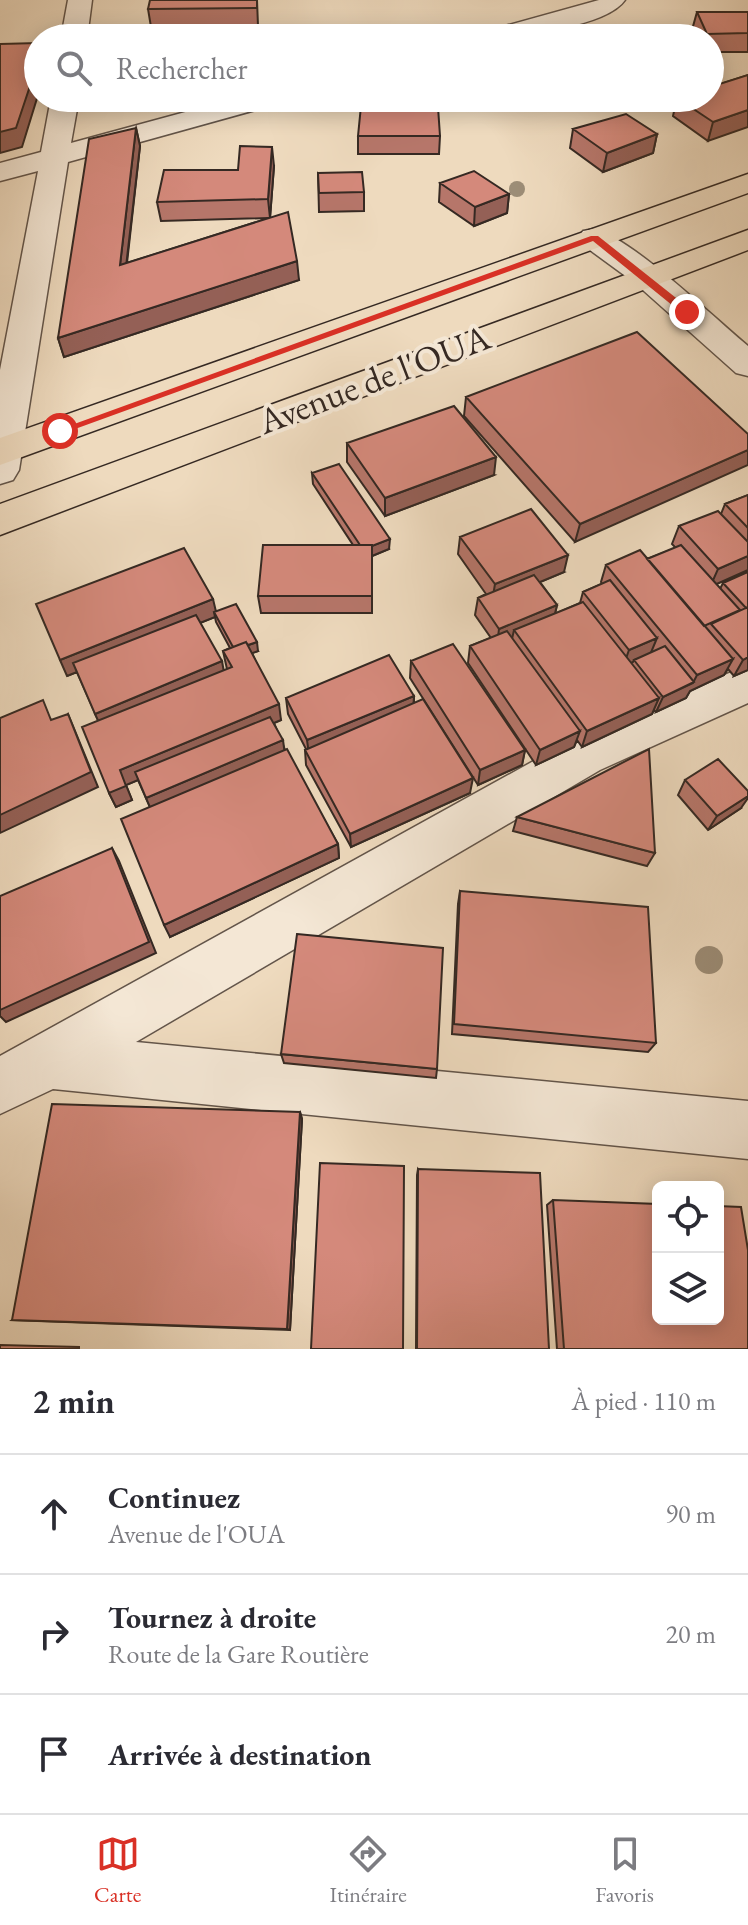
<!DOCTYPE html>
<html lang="fr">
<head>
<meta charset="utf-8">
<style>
  :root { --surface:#fff; --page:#f2f2f3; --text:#2b2b33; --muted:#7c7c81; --line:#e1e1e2; --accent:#d93025 }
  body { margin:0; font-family:"EB Garamond",serif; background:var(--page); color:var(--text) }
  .controls { position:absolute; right:24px; bottom:24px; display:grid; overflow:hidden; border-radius:12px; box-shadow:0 4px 20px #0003 }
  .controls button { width:72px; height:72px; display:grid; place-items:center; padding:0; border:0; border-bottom:2px solid var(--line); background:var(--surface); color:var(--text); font:40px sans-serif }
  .stop { position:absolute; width:24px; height:24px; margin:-18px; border:6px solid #d93025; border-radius:50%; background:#fff }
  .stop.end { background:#d93025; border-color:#fff; box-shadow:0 2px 8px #0008 }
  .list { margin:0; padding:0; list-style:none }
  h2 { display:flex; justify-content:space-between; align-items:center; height:104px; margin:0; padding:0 32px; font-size:34px }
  h2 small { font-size:26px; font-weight:400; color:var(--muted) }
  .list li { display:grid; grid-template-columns:52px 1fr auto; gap:24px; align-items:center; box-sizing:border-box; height:120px; padding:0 32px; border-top:2px solid var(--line) }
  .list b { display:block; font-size:30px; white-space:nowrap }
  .list p { margin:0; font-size:26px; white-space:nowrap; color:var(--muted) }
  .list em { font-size:26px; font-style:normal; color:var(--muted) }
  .icon { flex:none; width:44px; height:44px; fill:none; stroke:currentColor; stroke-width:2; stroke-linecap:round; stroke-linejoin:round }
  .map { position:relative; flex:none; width:748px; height:1349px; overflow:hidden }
  .search { position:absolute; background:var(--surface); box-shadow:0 4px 20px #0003; left:24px; right:24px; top:24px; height:88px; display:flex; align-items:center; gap:20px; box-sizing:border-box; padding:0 28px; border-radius:44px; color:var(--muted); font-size:30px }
  .sheet { height:464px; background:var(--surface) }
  nav { display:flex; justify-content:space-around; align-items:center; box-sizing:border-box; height:112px; border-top:2px solid var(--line); background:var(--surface); font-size:22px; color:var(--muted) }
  nav a { display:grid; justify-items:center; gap:4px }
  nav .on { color:var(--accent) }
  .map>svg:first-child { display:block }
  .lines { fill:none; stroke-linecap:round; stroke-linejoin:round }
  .minor-casing { stroke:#63554a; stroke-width:3 }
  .primary-casing { stroke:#352923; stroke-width:3 }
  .minor { fill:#f4e7d5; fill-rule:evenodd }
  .primary { fill:#eedabe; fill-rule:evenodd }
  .tree { fill:#9c8d77 }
  .wall { fill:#b6766a; stroke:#352923; stroke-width:2; fill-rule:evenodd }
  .shaded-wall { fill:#946056; stroke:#352923; stroke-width:2 }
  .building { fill:#d4897b; stroke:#352923; stroke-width:2 }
  .route { fill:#d93025 }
  .labels { text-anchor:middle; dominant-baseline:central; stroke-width:8; stroke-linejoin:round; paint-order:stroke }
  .street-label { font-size:36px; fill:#352923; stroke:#f4e7d5 }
</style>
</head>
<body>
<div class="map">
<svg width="748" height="1349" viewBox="0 0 748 1349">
  <rect width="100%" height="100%" fill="#eedabe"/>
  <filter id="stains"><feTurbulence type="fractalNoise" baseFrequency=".0025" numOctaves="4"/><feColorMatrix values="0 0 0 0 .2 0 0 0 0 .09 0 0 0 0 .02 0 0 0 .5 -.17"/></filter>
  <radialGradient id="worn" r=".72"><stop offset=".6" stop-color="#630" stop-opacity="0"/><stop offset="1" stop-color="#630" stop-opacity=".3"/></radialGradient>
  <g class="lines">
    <defs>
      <path id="minor" d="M68,0H92L87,38H61Z
        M599,0H625C606,28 510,38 476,38L480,33Z
        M51,98H79L71,143L237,98H281L277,104L68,162L19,470L13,480L0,484V370L38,171L0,181V163L41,152Z
        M594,229C632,238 714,318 748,346V376L736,373L635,283L583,245L578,238L583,231Z
        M748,665V703L600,770L136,1042L748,1101V1159L53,1089L0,1114V1056L568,742Z"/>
      <path id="primary" d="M748,174V193L0,465V438Z
        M748,230V250L0,535V504Z"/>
    </defs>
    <use href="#minor" class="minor-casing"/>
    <use href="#primary" class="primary-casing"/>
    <use href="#minor" class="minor"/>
    <use href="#primary" class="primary"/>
  </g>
  <g class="tree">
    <circle cx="517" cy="189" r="8"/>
    <circle cx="709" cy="960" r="14"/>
  </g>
  <path class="wall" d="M257,0L258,26L151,27L148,9Z
    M697,12H748V52H710V38H696L692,30Z
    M748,75L708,141L673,116L677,98Z
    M536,98H646L645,100H623L621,110H563L562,102L536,100Z
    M136,128L140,146L127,263L269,218L161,221L157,202L238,170L274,166L270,218L299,280L64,357L58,338Z
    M573,129L657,134L653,153L603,172L570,148Z
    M358,136H440L439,154H358Z
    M318,173L364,192V211L319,212Z
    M440,183L509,194L507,213L474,226L439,202Z
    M466,397L748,434L575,542L464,416Z
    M347,443L494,475L385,516L347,462Z
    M312,473L389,549L372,556V613H261L258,596L353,545L313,484Z
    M748,495V570L716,584L720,589L723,583L748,572V670L734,676L728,669L724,675L690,691L686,698L656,712L654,710L652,714L582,747L577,740L574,747L536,765L468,663L470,646L491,638L475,615L478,598L486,594L458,554L460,537L564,572L540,582L557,605L555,614L580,603L583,592L602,584L601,582L606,565L647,559L676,548L672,544L679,526L721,514L725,504Z
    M216,611L258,651L252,653L281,720L274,723L285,750L338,844L339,858L170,937L150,807L138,780L126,785L132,800L116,807L109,793L98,720L77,672L67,676ZM215,617L216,622L230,648L223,651L227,669L224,671L200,623Z
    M411,661L525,750L522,765L478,785L410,678Z
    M414,696V703L470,793L351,847L306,765L305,750L306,749L288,714L286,698Z
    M685,780L741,808L708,830L678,795Z
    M517,817L655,853L647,866L513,831Z
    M460,891L656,1043L648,1052L452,1034L458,904Z
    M281,1054L437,1069L436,1078L284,1063Z
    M300,1112L302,1119L290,1330L12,1320Z
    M418,1169L549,1349H416L417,1175Z
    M553,1200L748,1349H557L547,1205Z"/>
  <path class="shaded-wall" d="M38,62V95L22,147L0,153V132Z
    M748,110V127L708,141L713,122Z
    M136,128L140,146L124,284L120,265Z
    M657,134L653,153L603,172L607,153Z
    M272,147L274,166L270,218L268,199Z
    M509,194L507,213L474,226L475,207Z
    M297,261L299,280L64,357L58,338Z
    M748,450V465L575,542L580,524Z
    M496,457L494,475L385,516V498Z
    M390,539L389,549L372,556V613V556L363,549Z
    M568,555L564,572L492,602L495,584Z
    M748,556V570L710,587L718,569Z
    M213,599L217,616L214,612L215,617L67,676L60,660Z
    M557,605L553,622L514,630L512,639L497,646L499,629Z
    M657,638L650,655L634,660L633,662L623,667L629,650Z
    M257,642L258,651L236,659L234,650Z
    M748,657V670L734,676L743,660Z
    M733,659L724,675L690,691L686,698L656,712L663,697L693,683L697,675Z
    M222,661L225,678L102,729L95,714Z
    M414,696L413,712L309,755L307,740Z
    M659,698L652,714L582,747L587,731Z
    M279,704L281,720L126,785L132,800L116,807L109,793L120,770Z
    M68,714L98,787L0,833V815Z
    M580,731L574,747L536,765L540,750Z
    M283,740L285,755L152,812L146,798Z
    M525,750L522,765L478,785L480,770Z
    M473,778L470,793L351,847L350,834Z
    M748,796V798L741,808L708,830L717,816Z
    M338,844L339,858L170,937L164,925Z
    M112,848L119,861L156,953L6,1022L0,1016V1010Z
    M300,1112L302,1119L290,1330L287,1329Z"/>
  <path class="building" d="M150,0H257V8L148,9Z
    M697,12H748V33L707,34Z
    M569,28L600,29L602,38H571Z
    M38,43V62L16,128L0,132V44Z
    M748,75V110L713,122L677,98H710V87Z
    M361,106L438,107L440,136H358Z
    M626,114L657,134L607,153L573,129Z
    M136,128L120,265L288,212L297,261L58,338L89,139Z
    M240,146L272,147L268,199L157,202L164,170H238Z
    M474,171L509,194L475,207L440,183Z
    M362,172L364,192L319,193L318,173Z
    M637,332L748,434V450L580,524L466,397Z
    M454,406L496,457L385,498L347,443Z
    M339,464L390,539L372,546V545H360L312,473Z
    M748,495V528L725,504Z
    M531,509L568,555L495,584L460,537Z
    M718,511L748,542V556L718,569L679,526Z
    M263,545H372V596H258Z
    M681,545L740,610L704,626L647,559Z
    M184,548L213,599L60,660L36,604Z
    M640,550L733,659L697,675L606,565Z
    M748,572V607L746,608L723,583Z
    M534,575L557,605L499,629L478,598Z
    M610,580L657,638L629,650L583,592Z
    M583,602L659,698L587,731L514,630Z
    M236,604L257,642L248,645L246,642L233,647L214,612Z
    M748,607V657L743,660L711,624Z
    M196,615L222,661L95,714L73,663Z
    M507,631L580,731L540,750L470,646Z
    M246,642L279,704L120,770L126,786L109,793L82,727L232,667L223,651Z
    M453,644L525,750L480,770L411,661Z
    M665,646L694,682L663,697L634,660Z
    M389,655L414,696L307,740L286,698Z
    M423,699L473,778L350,834L305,750Z
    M43,700L51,720L68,714L91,772L0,815V718Z
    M270,717L283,740L146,798L135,772Z
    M287,749L338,844L164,925L121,819Z
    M649,749L655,853L517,817Z
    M718,759L748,791V796L717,816L685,780Z
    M112,848L149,942L0,1010V896Z
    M460,891L648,907L656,1043L454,1024Z
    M297,934L443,948L437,1069L281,1054Z
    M52,1104L300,1112L287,1329L12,1320Z
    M320,1163L404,1166L403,1349H311Z
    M418,1169L540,1173L549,1349H417Z
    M553,1200L658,1204V1319H718V1206L741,1207L748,1250V1349H564Z
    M0,1345L79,1347V1349H0Z"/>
  <path class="route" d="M591,236H598L690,309V314H683L593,241L64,433L55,431Z"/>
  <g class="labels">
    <g class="street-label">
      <text transform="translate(374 379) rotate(-21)">Avenue de l'OUA</text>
    </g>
  </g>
  <rect width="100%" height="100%" filter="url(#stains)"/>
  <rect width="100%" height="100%" fill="url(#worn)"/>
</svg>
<div class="controls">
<button><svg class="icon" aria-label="locate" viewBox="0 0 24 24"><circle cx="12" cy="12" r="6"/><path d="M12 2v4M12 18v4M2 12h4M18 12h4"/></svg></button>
<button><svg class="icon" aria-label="layers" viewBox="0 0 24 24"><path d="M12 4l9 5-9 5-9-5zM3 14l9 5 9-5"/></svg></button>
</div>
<div class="stop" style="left:60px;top:431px"></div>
<div class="stop end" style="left:687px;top:312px"></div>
<div class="search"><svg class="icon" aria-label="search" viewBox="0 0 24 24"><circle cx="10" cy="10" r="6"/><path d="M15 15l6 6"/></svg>Rechercher</div>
</div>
<section class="sheet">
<h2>2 min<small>À pied · 110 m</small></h2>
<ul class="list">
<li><svg class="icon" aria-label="ahead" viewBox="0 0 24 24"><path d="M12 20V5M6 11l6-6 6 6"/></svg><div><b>Continuez</b><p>Avenue de l'OUA</p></div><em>90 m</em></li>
<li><svg class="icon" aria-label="right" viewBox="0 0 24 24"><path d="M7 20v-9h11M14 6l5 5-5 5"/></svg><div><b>Tournez à droite</b><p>Route de la Gare Routière</p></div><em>20 m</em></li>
<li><svg class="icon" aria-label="arrive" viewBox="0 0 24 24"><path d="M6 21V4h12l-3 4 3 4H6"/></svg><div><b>Arrivée à destination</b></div></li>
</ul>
</section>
<nav>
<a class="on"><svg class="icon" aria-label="map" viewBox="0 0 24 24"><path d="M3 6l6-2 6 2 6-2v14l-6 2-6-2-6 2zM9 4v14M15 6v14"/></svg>Carte</a>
<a><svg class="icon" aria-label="directions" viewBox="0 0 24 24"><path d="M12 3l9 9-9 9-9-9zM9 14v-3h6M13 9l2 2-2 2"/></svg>Itinéraire</a>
<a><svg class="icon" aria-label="saved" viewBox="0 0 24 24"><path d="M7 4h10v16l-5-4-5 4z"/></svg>Favoris</a>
</nav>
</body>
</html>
